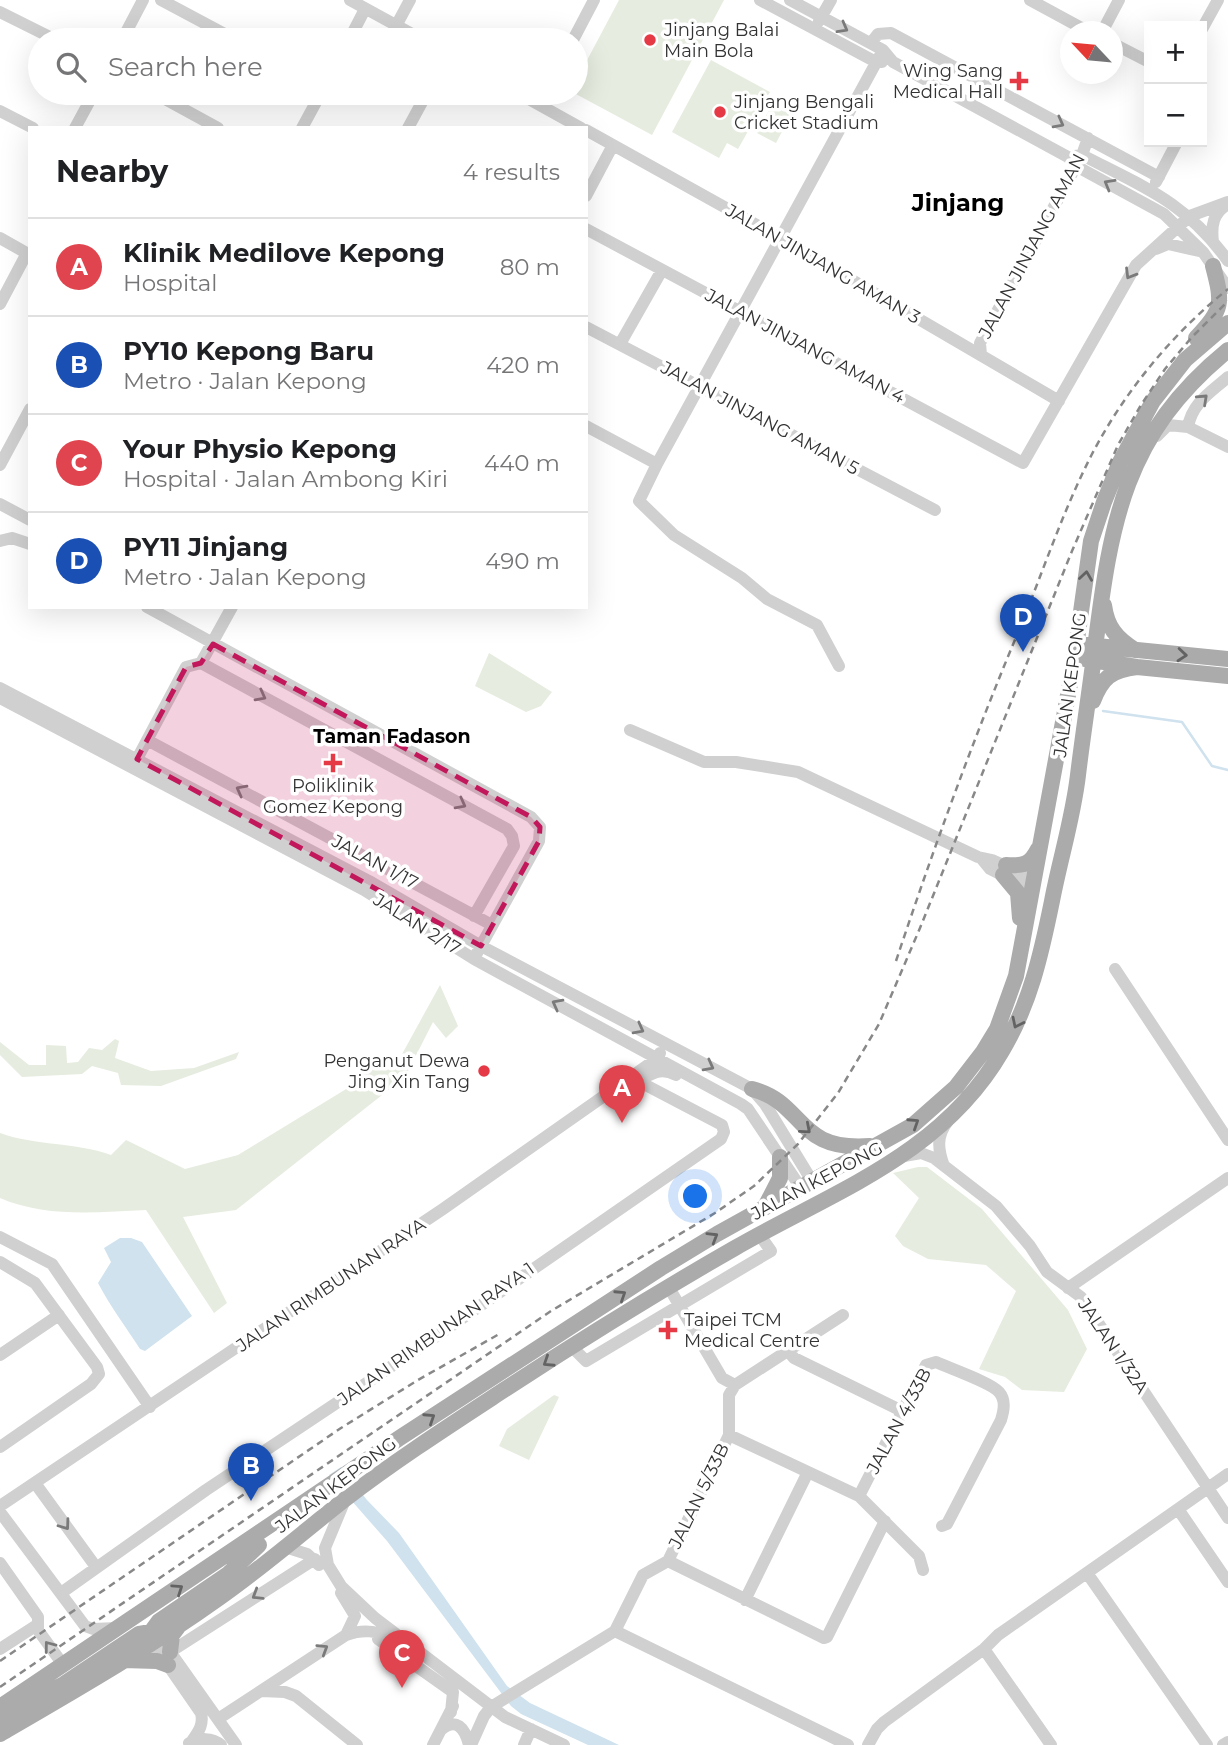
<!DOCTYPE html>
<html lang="en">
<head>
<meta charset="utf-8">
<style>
  :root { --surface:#fff; --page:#f2f2f2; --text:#202124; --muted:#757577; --line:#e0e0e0; --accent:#e63946 }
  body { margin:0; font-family:Montserrat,sans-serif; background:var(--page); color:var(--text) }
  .controls { position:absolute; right:21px; top:21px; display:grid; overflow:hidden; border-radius:0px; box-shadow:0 7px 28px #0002 }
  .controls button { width:63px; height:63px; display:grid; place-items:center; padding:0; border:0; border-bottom:2px solid var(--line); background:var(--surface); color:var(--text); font:35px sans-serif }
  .compass { position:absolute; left:1060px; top:21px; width:63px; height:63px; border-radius:50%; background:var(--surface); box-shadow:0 7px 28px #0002; rotate:296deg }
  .you { position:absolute; left:696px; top:1197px; width:24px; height:24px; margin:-18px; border:5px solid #fff; border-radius:50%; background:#1a73e8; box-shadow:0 0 0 10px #1a73e833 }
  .badge { display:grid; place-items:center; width:46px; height:46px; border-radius:50%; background:var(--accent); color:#fff; font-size:23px; font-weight:700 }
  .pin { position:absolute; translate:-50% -58px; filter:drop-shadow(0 2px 4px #0008) }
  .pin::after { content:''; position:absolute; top:37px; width:24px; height:21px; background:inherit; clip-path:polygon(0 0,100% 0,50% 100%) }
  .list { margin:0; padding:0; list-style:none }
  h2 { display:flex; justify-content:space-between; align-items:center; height:91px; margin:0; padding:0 28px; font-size:30px }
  h2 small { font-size:23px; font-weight:400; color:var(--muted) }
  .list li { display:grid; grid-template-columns:46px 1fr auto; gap:21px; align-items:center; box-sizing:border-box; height:98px; padding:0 28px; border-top:2px solid var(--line) }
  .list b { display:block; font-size:26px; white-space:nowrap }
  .list p { margin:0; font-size:23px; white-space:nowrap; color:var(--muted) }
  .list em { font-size:23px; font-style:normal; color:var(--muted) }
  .icon { flex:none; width:38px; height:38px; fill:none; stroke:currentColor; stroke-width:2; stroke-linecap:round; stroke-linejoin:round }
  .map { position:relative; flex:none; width:1228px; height:1745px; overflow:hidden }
  .search { position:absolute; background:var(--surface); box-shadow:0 7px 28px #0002; left:28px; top:28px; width:560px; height:77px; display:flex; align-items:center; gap:18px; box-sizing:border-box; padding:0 24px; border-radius:38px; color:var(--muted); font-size:26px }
  .panel { position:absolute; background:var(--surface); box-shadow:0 7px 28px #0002; left:28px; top:126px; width:560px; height:483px; border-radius:0px }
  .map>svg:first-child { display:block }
  .green { fill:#e6ecdf }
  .water { fill:#cfe2ee }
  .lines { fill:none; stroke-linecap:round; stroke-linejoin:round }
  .stream { stroke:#cfe2ee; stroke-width:2.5 }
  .minor { stroke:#d0d0d0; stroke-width:12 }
  .major { stroke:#ababab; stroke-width:16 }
  .rail { stroke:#888; stroke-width:2.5; stroke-dasharray:7 5; stroke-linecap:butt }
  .oneway { stroke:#7a7a7a }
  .oneway2 { stroke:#636363 }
  .marked { fill:#c2185b; fill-opacity:0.2; stroke:#c2185b; stroke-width:5; stroke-dasharray:14 9; stroke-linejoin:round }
  .poi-dot { fill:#e63946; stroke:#fff; stroke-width:2.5 }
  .labels { text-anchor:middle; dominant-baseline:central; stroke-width:7; stroke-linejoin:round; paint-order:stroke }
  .poi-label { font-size:18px; fill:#333; stroke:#fff; text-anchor:start }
  .street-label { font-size:18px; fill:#333; stroke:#fff }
  .neighbourhood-label { font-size:19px; font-weight:bold; fill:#000; stroke:#fff }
  .district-label { font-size:24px; font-weight:bold; fill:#000; stroke:#fff }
</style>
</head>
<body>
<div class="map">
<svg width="1228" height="1745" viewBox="0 0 1228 1745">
  <rect width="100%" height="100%" fill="#fff"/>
  <path class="green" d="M619,0H724L652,135L574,93H576V81Z
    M711,60L770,92L738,149L727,143L719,158L672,132Z
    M776,97L795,107L776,143L757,133Z
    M489,653L552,692L541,706L526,712L475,686Z
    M440,985L458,1026L446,1038L433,1022L405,1077L236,1210L183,1217L227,1303L214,1313L146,1210C97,1212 46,1218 0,1198V1133C36,1146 75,1142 111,1155L126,1140L185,1169L238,1155L361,1080L368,1054L383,1067L401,1056Z
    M115,1039L119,1041L115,1058L151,1071L194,1068L239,1052L236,1059L161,1086L121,1085L118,1073L92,1066L82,1074L22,1077L0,1055V1042L29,1065H46V1045L66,1046L67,1063L78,1062L89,1048L102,1050Z
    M918,1167H927L982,1209L1068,1310L1087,1349L1064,1392L1022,1390L1005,1377L979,1369L1016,1291L986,1265L928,1259L903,1246L895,1236L919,1198L893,1173Z
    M554,1395L559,1397L529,1460L499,1446L507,1429Z"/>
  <path class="water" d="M120,1238H131L142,1242L192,1316L145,1351L140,1349C126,1327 110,1306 98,1283L111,1262L104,1248Z
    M341,1467L367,1500L399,1533L507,1686L530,1703L619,1745H588L521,1714L511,1706L387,1541L329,1475Z"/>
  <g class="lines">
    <path class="stream" d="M1103,711L1182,722L1212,766L1228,770"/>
    <path class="minor" d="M161,0L236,40
      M350,0L423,40
      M760,0L876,62H882
      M790,0L883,50L893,62L1068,157L1076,166L1164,214L1203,252L1228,288
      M1030,0L1089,32
      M0,12L56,40
      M819,21L831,0
      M396,26L410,0
      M1202,29L1218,0
      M1102,32L1119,0
      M122,40L143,0
      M349,40L365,9
      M573,40L594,0
      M871,43L878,34L891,33L1159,177
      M1112,43L1149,62
      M154,93L218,128
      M518,93L581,128
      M0,111L33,128
      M75,128L94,93
      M302,128L321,93
      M408,128L427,93
      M586,130L780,238L1059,401
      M1075,156L1082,155C1144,187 1186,202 1228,261
      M1156,182L1177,142
      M586,196L613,145
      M586,229L1023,463L1136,265L1190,216L1228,202
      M0,238L30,255
      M1213,242C1211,225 1213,213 1228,204
      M1156,249L1168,244L1199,251
      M0,304L27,253
      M586,327L935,510
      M620,344L662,270
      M981,355L980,343L1082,155L1088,138
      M586,426L657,464
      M1188,427C1192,403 1211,392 1228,377
      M1157,436L1168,425L1188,427L1228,447
      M0,465L30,409
      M0,504L30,520
      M0,541L12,538L30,544
      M147,607L531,817L540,827L539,841L477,953
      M201,663L507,829L512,836L514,846L474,916
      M839,666L817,625L767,599L742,578L674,535L639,501L657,464L883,50
      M0,688L369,881L481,946L752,1089L765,1104L812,1181
      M0,698L364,890L474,959L741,1104L748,1109L801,1188
      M630,730L704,762H736L798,772L978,857L992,860L1034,879
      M147,740L492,925
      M137,759L186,667L201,663L232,607
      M981,858L990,869L1032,890
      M1115,969L1228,1140
      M635,1082C651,1075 659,1066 676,1075
      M904,1156L921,1153L934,1158L996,1206L1030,1246L1047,1272L1081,1297L1228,1518
      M944,1166C938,1150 936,1136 948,1121
      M0,1237L52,1264L150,1407
      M0,1262L35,1283L97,1367L99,1374L91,1384L0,1447
      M1068,1288L1228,1178
      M571,1346L586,1361L771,1251L759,1234
      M788,1351L794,1358L902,1411
      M0,1355L59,1315
      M735,1385L843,1315
      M729,1435L859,1496L919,1556L923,1570
      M35,1483L96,1567
      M859,1496L926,1365L936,1362C949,1368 992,1383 999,1392C1006,1400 1004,1410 1001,1420L947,1524L942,1526
      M345,1500L325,1548L328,1565L341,1586L375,1618L505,1717L564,1745
      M0,1506L443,1209L658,1058L660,1053
      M1178,1509L1228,1582
      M0,1512L85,1626L93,1629L117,1628
      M285,1547L307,1554L319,1565
      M668,1561L729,1435V1395L735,1385L722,1378L668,1286
      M668,1561L824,1638L827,1637L885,1521
      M0,1563L38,1617V1630L64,1666
      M1087,1573L1207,1745
      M61,1593L206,1490L425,1344L721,1139L724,1132L722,1125L638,1081
      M341,1593L355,1616L346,1635
      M745,1600L808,1472
      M615,1631L848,1745
      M378,1639L453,1692L451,1712
      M152,1642L201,1713C204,1725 198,1732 192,1741
      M166,1646L236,1745
      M0,1649L37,1625
      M984,1649L1051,1745
      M170,1652L315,1559
      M261,1691L285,1692L296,1696L357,1745
      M218,1719L346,1635C363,1629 377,1630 392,1639
      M441,1730C456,1717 465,1728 469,1745
      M189,1743C199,1738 212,1737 221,1745
      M433,1745L453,1706
      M471,1745L484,1716L491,1707L615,1631L643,1575L668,1561
      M524,1745L531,1729
      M868,1745L877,1729L884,1722L984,1649L998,1635L1228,1474
      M1223,1745L1228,1742"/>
    <path class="major" d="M1196,338C1223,309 1223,304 1213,266
      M1104,605C1107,627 1116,638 1135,650
      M1087,645L1228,659
      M1085,659L1137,667L1228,676
      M1093,701C1102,678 1111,670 1137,667
      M1006,865C1023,866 1030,865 1038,849
      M1003,875L1018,893L1020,918
      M752,1089C806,1103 795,1152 870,1146
      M765,1207L780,1178V1157
      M152,1642L151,1632L159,1621L228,1574L259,1545
      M170,1652L172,1635L178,1627
      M123,1660L157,1661L168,1665
      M0,1707L401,1437L661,1268L717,1234L913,1125L956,1087L983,1052L997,1029L1016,976L1073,668L1091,541L1104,502L1120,462L1153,401L1185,360L1228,323
      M2,1717L64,1684L139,1634L151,1632L159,1635
      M0,1734C74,1691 149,1648 219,1598C262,1568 302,1533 344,1500C396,1460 452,1424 507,1388C582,1339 658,1292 735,1248C834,1191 942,1155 1002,1051C1030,1004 1041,955 1052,901C1060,859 1073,818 1078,775C1083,733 1090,690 1095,648C1111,521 1124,435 1228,350"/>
    <path class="rail" d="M896,961C934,847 975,734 1022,623C1044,568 1064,509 1091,456C1124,392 1172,334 1228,289
      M0,1661L341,1428L418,1380L501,1333
      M0,1687L551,1311L715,1213L754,1186L798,1144L838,1093L879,1024L920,928L1072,551L1118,445L1141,405L1165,369L1192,337L1228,301"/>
  </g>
  <defs><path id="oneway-chevron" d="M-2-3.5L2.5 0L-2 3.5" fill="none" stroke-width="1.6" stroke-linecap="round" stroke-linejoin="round" transform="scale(1.75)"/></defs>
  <g class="oneway">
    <use href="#oneway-chevron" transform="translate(843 28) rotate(29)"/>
    <use href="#oneway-chevron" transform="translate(1059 123) rotate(28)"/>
    <use href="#oneway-chevron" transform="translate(1109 184) rotate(-150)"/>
    <use href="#oneway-chevron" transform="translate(1130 274) rotate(121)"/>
    <use href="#oneway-chevron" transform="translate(1203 399) rotate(-43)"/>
    <use href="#oneway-chevron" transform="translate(261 696) rotate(28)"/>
    <use href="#oneway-chevron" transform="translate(241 790) rotate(-152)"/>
    <use href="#oneway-chevron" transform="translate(461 804) rotate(28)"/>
    <use href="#oneway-chevron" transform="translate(557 1004) rotate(-152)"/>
    <use href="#oneway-chevron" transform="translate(639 1029) rotate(28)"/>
    <use href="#oneway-chevron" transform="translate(709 1066) rotate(28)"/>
    <use href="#oneway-chevron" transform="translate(65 1525) rotate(54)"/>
    <use href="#oneway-chevron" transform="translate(257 1595) rotate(148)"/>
    <use href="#oneway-chevron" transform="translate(49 1646) rotate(-127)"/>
    <use href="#oneway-chevron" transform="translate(323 1649) rotate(-32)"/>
  </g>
  <g class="oneway2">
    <use href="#oneway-chevron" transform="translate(1086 576) rotate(-82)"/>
    <use href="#oneway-chevron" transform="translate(1182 655) rotate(5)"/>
    <use href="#oneway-chevron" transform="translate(1017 1023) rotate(116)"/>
    <use href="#oneway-chevron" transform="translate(914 1123) rotate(-33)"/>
    <use href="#oneway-chevron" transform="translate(806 1129) rotate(41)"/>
    <use href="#oneway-chevron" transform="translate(713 1237) rotate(-31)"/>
    <use href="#oneway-chevron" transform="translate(621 1295) rotate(-33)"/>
    <use href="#oneway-chevron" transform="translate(548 1362) rotate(147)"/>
    <use href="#oneway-chevron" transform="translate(430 1418) rotate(-33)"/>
    <use href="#oneway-chevron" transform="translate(178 1589) rotate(-34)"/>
  </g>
  <path class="marked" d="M213,644L531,817L540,827L539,841L481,946L137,759L186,667L201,663Z"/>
  <g class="poi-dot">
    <circle cx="650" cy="40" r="7"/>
    <path d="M1015.5 70.5h7v7h7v7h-7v7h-7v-7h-7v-7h7z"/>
    <circle cx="720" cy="112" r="7"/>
    <path d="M329.5 752.5h7v7h7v7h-7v7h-7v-7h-7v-7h7z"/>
    <circle cx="484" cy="1071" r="7"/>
    <path d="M664.5 1319.5h7v7h7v7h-7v7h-7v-7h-7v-7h7z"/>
  </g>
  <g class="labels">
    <g class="poi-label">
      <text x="664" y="30">Jinjang Balai<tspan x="664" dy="21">Main Bola</tspan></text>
      <text x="1003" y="71" text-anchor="end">Wing Sang<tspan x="1003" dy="21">Medical Hall</tspan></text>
      <text x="734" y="102">Jinjang Bengali<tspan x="734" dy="21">Cricket Stadium</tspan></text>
      <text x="333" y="786" text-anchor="middle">Poliklinik<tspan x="333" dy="21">Gomez Kepong</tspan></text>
      <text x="470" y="1061" text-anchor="end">Penganut Dewa<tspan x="470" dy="21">Jing Xin Tang</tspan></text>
      <text x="684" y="1320">Taipei TCM<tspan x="684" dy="21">Medical Centre</tspan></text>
    </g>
    <g class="street-label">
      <text transform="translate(1032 246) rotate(-62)">JALAN JINJANG AMAN</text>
      <text transform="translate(823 264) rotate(30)">JALAN JINJANG AMAN 3</text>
      <text transform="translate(805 346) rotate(28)">JALAN JINJANG AMAN 4</text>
      <text transform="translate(760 418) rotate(28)">JALAN JINJANG AMAN 5</text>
      <text transform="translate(1070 685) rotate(-82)">JALAN KEPONG</text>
      <text transform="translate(375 862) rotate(28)">JALAN 1/17</text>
      <text transform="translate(417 924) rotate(32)">JALAN 2/17</text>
      <text transform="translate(817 1181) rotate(-28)">JALAN KEPONG</text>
      <text transform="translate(331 1285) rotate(-34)">JALAN RIMBUNAN RAYA</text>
      <text transform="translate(436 1334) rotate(-35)">JALAN RIMBUNAN RAYA 1</text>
      <text transform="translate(1113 1346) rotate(56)">JALAN 1/32A</text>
      <text transform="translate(899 1421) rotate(-62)">JALAN 4/33B</text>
      <text transform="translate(336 1485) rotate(-37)">JALAN KEPONG</text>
      <text transform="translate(699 1496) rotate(-64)">JALAN 5/33B</text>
    </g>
    <g class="neighbourhood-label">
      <text x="392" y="736">Taman Fadason</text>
    </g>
    <g class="district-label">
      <text x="958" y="202">Jinjang</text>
    </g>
  </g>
</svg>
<div class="controls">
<button>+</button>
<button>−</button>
</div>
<svg class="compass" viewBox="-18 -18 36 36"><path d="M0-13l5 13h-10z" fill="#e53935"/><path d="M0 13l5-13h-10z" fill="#757577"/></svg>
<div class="you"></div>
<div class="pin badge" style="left:622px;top:1123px;background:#e0444e">A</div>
<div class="pin badge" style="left:251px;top:1501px;background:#1a4fb4">B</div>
<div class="pin badge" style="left:402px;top:1688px;background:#e0444e">C</div>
<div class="pin badge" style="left:1023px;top:652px;background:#1a4fb4">D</div>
<div class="search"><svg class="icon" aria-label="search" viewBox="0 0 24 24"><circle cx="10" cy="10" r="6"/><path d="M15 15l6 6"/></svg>Search here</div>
<section class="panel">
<h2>Nearby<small>4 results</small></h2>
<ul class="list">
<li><span class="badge" style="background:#e0444e">A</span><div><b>Klinik Medilove Kepong</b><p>Hospital</p></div><em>80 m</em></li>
<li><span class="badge" style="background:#1a4fb4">B</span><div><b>PY10 Kepong Baru</b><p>Metro · Jalan Kepong</p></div><em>420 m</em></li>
<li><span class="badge" style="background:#e0444e">C</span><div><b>Your Physio Kepong</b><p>Hospital · Jalan Ambong Kiri</p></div><em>440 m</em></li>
<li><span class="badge" style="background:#1a4fb4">D</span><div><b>PY11 Jinjang</b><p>Metro · Jalan Kepong</p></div><em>490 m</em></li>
</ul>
</section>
</div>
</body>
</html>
